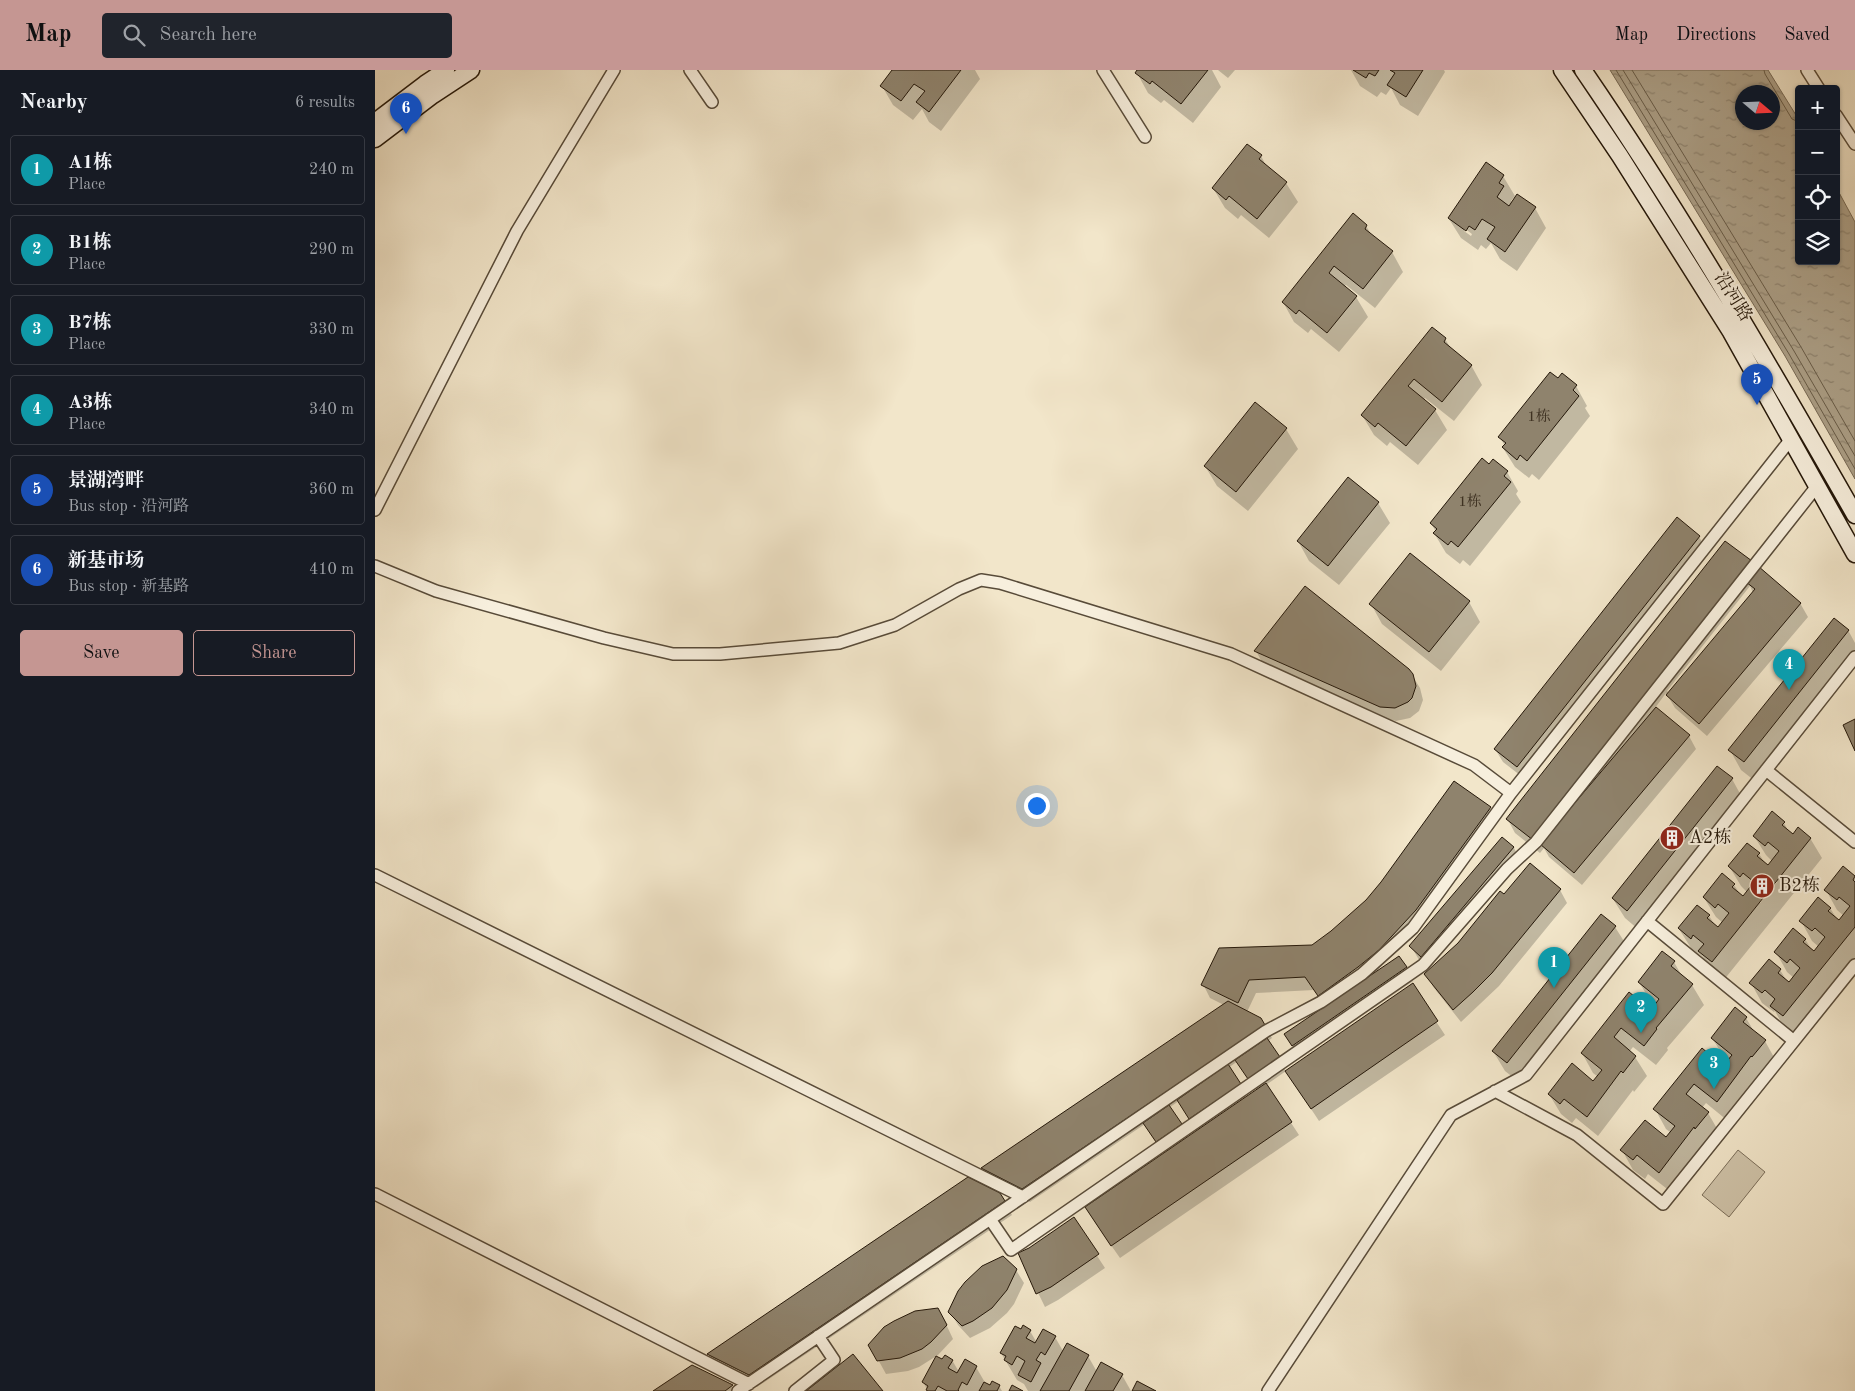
<!DOCTYPE html>
<html lang="en">
<head>
<meta charset="utf-8">
<style>
  :root { --surface:#171b24; --page:#20242c; --text:#f1f3f6; --muted:#9ea1a6; --line:#363941; --accent:#c59692 }
  body { margin:0; font-family:"Old Standard TT","Noto Serif SC",serif; background:var(--page); color:var(--text) }
  .controls { position:absolute; right:15px; top:15px; display:grid; overflow:hidden; border-radius:5px; box-shadow:0 1px 4px #0004 }
  .controls button { width:45px; height:45px; display:grid; place-items:center; padding:0; border:0; border-bottom:1px solid var(--line); background:var(--surface); color:var(--text); font:25px sans-serif }
  .compass { position:absolute; left:1360px; top:15px; width:45px; height:45px; border-radius:50%; background:var(--surface); box-shadow:0 1px 4px #0004; rotate:109deg }
  .you { position:absolute; left:661px; top:735px; width:18px; height:18px; margin:-12px; border:4px solid #fff; border-radius:50%; background:#1a73e8; box-shadow:0 0 0 8px #1a73e833 }
  .badge { display:grid; place-items:center; width:32px; height:32px; border-radius:50%; background:var(--accent); color:#fff; font-size:16px; font-weight:700 }
  .pin { position:absolute; translate:-50% -41px; filter:drop-shadow(0 1px 2px #0008) }
  .pin::after { content:''; position:absolute; top:26px; width:18px; height:15px; background:inherit; clip-path:polygon(0 0,100% 0,50% 100%) }
  .list { margin:0; padding:0; list-style:none }
  h2 { display:flex; justify-content:space-between; align-items:center; height:65px; margin:0; padding:0 20px; font-size:21px }
  h2 small { font-size:16px; font-weight:400; color:var(--muted) }
  .list li { display:grid; grid-template-columns:32px 1fr auto; gap:15px; align-items:center; box-sizing:border-box; height:70px; margin:0 10px 10px; padding:0 10px; border:1px solid var(--line); border-radius:5px }
  .list b { display:block; font-size:19px; white-space:nowrap }
  .list p { margin:0; font-size:16px; white-space:nowrap; color:var(--muted) }
  .list em { font-size:16px; font-style:normal; color:var(--muted) }
  .actions { display:flex; gap:10px; padding:15px 20px }
  .actions a { flex:1; padding:11px 0; border:1px solid var(--accent); border-radius:5px; text-align:center; font-size:18px; color:var(--accent) }
  .actions .main { background:var(--accent); color:#111 }
  .icon { flex:none; width:28px; height:28px; fill:none; stroke:currentColor; stroke-width:2; stroke-linecap:round; stroke-linejoin:round }
  .map { position:relative; flex:none; width:1480px; height:1321px; overflow:hidden }
  header { display:flex; align-items:center; gap:30px; box-sizing:border-box; height:70px; padding:0 25px; background:var(--accent); color:#111 }
  header strong { font-size:24px }
  nav { display:flex; gap:28px; margin-inline-start:auto; font-size:18px }
  .search { width:350px; height:45px; background:var(--page); display:flex; align-items:center; gap:12px; box-sizing:border-box; padding:0 18px; border-radius:5px; color:var(--muted); font-size:19px }
  main { display:flex }
  aside { flex:1; background:var(--surface) }
  .map>svg:first-child { display:block }
  .park { fill:#cfc3a9; stroke:#7a6d59 }
  .water { fill:url(#water-ripples); stroke:#766955; fill-rule:evenodd }
  .shadow { fill:#0003; fill-rule:evenodd }
  .lines { fill:none; stroke-linecap:round; stroke-linejoin:round }
  .shore { stroke:#685c48; stroke-width:1 }
  .building { fill:#8f836d; stroke:#241709 }
  .street-casing { stroke:#584b39; stroke-width:14 }
  .secondary-casing { stroke:#241709; stroke-width:19 }
  .street { stroke:#f7efdd; stroke-width:11 }
  .secondary { stroke:#f7efdd; stroke-width:16 }
  .labels { text-anchor:middle; dominant-baseline:central; stroke-width:4; stroke-linejoin:round; paint-order:stroke }
  .number-label { font-size:15px; fill:#3f3222 }
  .street-label { font-size:18px; fill:#241709; stroke:#f7efdd }
  .poi-label { font-size:18px; fill:#241709; stroke:#f7efdd; text-anchor:start }
</style>
</head>
<body>
<header>
<strong>Map</strong>
<div class="search"><svg class="icon" aria-label="search" viewBox="0 0 24 24"><circle cx="10" cy="10" r="6"/><path d="M15 15l6 6"/></svg>Search here</div>
<nav><a>Map</a><a>Directions</a><a>Saved</a></nav>
</header>
<main>
<aside>
<h2>Nearby<small>6 results</small></h2>
<ul class="list">
<li><span class="badge" style="background:#0f9aa8">1</span><div><b>A1栋</b><p>Place</p></div><em>240 m</em></li>
<li><span class="badge" style="background:#0f9aa8">2</span><div><b>B1栋</b><p>Place</p></div><em>290 m</em></li>
<li><span class="badge" style="background:#0f9aa8">3</span><div><b>B7栋</b><p>Place</p></div><em>330 m</em></li>
<li><span class="badge" style="background:#0f9aa8">4</span><div><b>A3栋</b><p>Place</p></div><em>340 m</em></li>
<li><span class="badge" style="background:#1a4fb4">5</span><div><b>景湖湾畔</b><p>Bus stop · 沿河路</p></div><em>360 m</em></li>
<li><span class="badge" style="background:#1a4fb4">6</span><div><b>新基市场</b><p>Bus stop · 新基路</p></div><em>410 m</em></li>
</ul>
<div class="actions"><a class="main">Save</a><a>Share</a></div>
</aside>
<div class="map">
<svg width="1480" height="1321" viewBox="0 0 1480 1321">
  <defs>
    <pattern id="water-ripples" width="26" height="14" patternUnits="userSpaceOnUse" patternTransform="scale(1.25)"><rect width="26" height="14" fill="#aca088"/><path d="M2 4q2-2 4 0t4 0M15 11q2-2 4 0t4 0" fill="none" stroke="#8c816d"/></pattern>
  </defs>
  <rect width="100%" height="100%" fill="#f2e6ca"/>
  <filter id="stains"><feTurbulence type="fractalNoise" baseFrequency=".004" numOctaves="4"/><feColorMatrix values="0 0 0 0 .2 0 0 0 0 .09 0 0 0 0 .02 0 0 0 .5 -.17"/></filter>
  <radialGradient id="worn" r=".72"><stop offset=".6" stop-color="#630" stop-opacity="0"/><stop offset="1" stop-color="#630" stop-opacity=".3"/></radialGradient>
  <path class="park" d="M1363,1080L1390,1102L1354,1147L1327,1125Z"/>
  <path class="water" d="M1235,0H1393L1424,50V191H1461V117L1480,152V409L1410,286ZM1368,22H1398V52H1368Z"/>
  <path class="shadow" d="M519,0H600L605,9L566,61L554,52L547,39L538,50L518,35L507,16Z
    M764,0H837L846,17L818,53L789,30L786,33L773,23L762,3Z
    M843,0H860L853,8Z
    M976,0H1069L1070,2L1043,46L1025,35L1016,18L1011,25L1006,22L1002,27L985,16Z
    M886,86L892,97L911,113L923,132L894,168L866,145L863,149L850,138L838,118Z
    M1128,106L1140,126L1136,131L1138,133L1160,138L1171,158L1142,201L1125,189L1116,173L1111,179L1106,175L1103,180L1086,168L1074,149ZM1089,158L1097,164L1096,166L1089,161Z
    M991,156L998,167L1017,182L1028,202L1000,238L971,215L969,217L981,227L993,247L964,282L936,259L933,263L919,252L908,232Z
    M1070,269L1077,280L1096,295L1107,315L1079,351L1050,328L1049,330L1060,340L1072,360L1043,395L1015,372L1012,376L999,365L987,345Z
    M1183,310L1201,316L1212,336L1210,338L1215,346L1164,410L1157,404L1154,408L1140,397L1128,378L1130,376L1125,368Z
    M880,334L911,359L923,379L873,441L842,416L830,396Z
    M1114,395L1132,402L1143,421L1141,424L1146,432L1095,496L1088,490L1085,494L1071,483L1059,463L1061,462L1056,453Z
    M1003,433L1015,453L964,515L934,491L923,471Z
    M1302,449L1324,467L1332,480L1150,709L1128,692L1120,679Z
    M1351,472L1425,533L1433,547L1332,666L1300,638L1291,623L1280,638L1314,666L1321,679L1207,815L1174,787L1169,778L1165,783L1140,763L1133,750ZM1375,516L1378,523L1294,623L1292,621Z
    M1094,532L1105,552L1066,601L1007,554L996,534Z
    M1473,560L1480,573V586L1380,711L1366,700L1355,680Z
    M881,581L1037,605L1045,618L1048,630L1044,641L1035,648L1021,651L1006,647L888,594Z
    M1357,709L1368,729L1264,860L1250,848L1238,829Z
    M1115,738L1122,751L1048,854L1030,874L1000,902L1001,903L1030,898L1038,911L925,988L911,965L951,937L939,920L881,923L872,942L889,955L897,968L893,971L911,1001L1037,915L1070,965L944,1051L911,1001L891,1015L924,1065L745,1188L719,1151L789,1085L770,1054L655,1132L615,1112L608,1099L849,935L835,928L828,914L937,876ZM863,991L882,1021L872,1028L853,998ZM804,1031L823,1061L814,1068L795,1037Z
    M1409,753L1415,764L1435,768L1447,788L1348,911L1336,901L1328,887L1316,878L1304,859L1334,846L1343,859L1348,853L1341,847L1329,828L1359,815L1368,828L1372,822L1366,816L1354,796L1384,784L1393,797L1397,791L1391,785L1379,766ZM1400,810L1402,812L1385,833L1383,832Z
    M1128,769L1139,778L1146,791L1054,899L1044,890L1036,876Z
    M1469,798L1480,807V890L1420,965L1408,956L1400,941L1399,942L1387,933L1376,913L1394,891L1405,900L1414,914L1419,908L1412,902L1401,882L1430,869L1439,883L1444,877L1437,871L1426,851L1455,838L1464,852L1469,846L1462,840L1451,820Z
    M1185,820L1192,833L1124,916L1086,952L1059,918L1051,905L1068,890L1126,823L1129,826Z
    M1240,857L1252,876L1144,1012L1130,1001L1118,981Z
    M1299,892L1308,908L1317,915L1329,935L1292,978L1293,980L1281,995L1258,977L1254,982L1260,987L1272,1006L1259,1022L1258,1020L1223,1066L1201,1048L1197,1053L1186,1044L1174,1024L1218,1013L1223,1007L1218,1003L1207,983L1254,924L1276,941L1281,935L1276,932L1264,912Z
    M1360,939L1371,948L1380,963L1390,971L1401,991L1353,1051L1331,1033L1327,1038L1333,1043L1344,1062L1296,1122L1273,1104L1270,1109L1258,1100L1247,1080L1291,1069L1296,1063L1291,1059L1280,1039L1327,980L1349,997L1353,991L1349,987L1337,968Z
    M629,1132L637,1145L382,1317L341,1297L334,1285Z
    M698,1149L730,1198L683,1230L670,1237L644,1184L654,1179Z
    M641,1200L649,1213L639,1234L632,1243L615,1258L595,1268L583,1255L575,1242Z
    M570,1252L578,1269L563,1285L544,1297L533,1301L511,1304L495,1275Z
    M646,1261H655L662,1273L680,1267L688,1281L713,1286L722,1302L747,1305L756,1321H653L649,1314L642,1310L626,1283Z
    M577,1290L584,1302L601,1297L612,1316H624L627,1321H553L548,1312L568,1291Z
    M317,1296L357,1316L360,1321H280Z"/>
  <g class="lines">
    <path class="shore" d="M1241,0L1414,284L1480,399
      M1248,0L1419,281L1480,386
      M1257,0L1426,277L1480,371
      M1389,0L1390,4L1417,49L1424,52"/>
  </g>
  <path class="building" d="M517,0H586L554,42L541,32L550,21L539,14L526,31L505,16Z
    M762,0H833L806,34L777,11L775,14L760,3Z
    M978,0H1004L1000,6L994,3L991,8Z
    M1015,0H1048L1031,27L1012,15L1020,3Z
    M872,74L887,85L884,89L912,112L882,149L854,126L851,130L837,118Z
    M1111,92L1129,105L1124,113L1129,116L1122,127L1134,136L1142,124L1161,137L1130,182L1112,169L1120,157L1107,149L1100,160L1094,156L1091,161L1073,148Z
    M978,143L992,155L990,159L1018,181L988,219L959,196L954,203L982,226L952,263L924,240L921,244L907,232Z
    M1057,257L1071,268L1069,272L1097,295L1067,332L1039,309L1033,316L1061,339L1031,376L1003,353L1000,357L986,345Z
    M1175,302L1183,308L1187,303L1202,315L1198,320L1204,326L1152,391L1145,385L1142,390L1127,377L1131,373L1123,367Z
    M880,332L912,358L861,422L829,396Z
    M1107,388L1114,394L1118,389L1133,401L1129,406L1136,412L1083,477L1076,471L1073,475L1058,463L1062,459L1055,453Z
    M973,407L1004,432L953,496L922,471Z
    M1302,447L1325,466L1142,697L1119,679Z
    M1350,471L1377,491L1158,770L1131,749Z
    M1035,483L1095,531L1054,582L994,534Z
    M1383,496L1426,533L1324,654L1291,625L1380,519L1371,512Z
    M930,516L1034,599L1038,604L1041,616L1037,628L1033,632L1020,638L1005,637L879,581Z
    M1459,548L1474,560L1369,692L1353,680Z
    M1281,637L1315,665L1199,803L1165,774Z
    M1480,649V681L1468,655Z
    M1342,696L1358,708L1252,841L1237,828Z
    M1079,711L1116,737L1041,840L1004,880L983,897L943,926L930,907L874,910L863,933L826,915L844,878L937,875L956,861L991,830L1006,812Z
    M1397,741L1410,752L1407,755L1418,764L1423,757L1436,768L1337,892L1323,881L1329,874L1318,865L1316,869L1303,858L1322,835L1335,845L1332,848L1343,857L1354,843L1343,834L1340,838L1328,827L1347,803L1360,814L1357,817L1368,826L1379,812L1368,803L1365,807L1353,796L1372,773L1385,783L1382,786L1393,795L1404,781L1393,772L1390,776L1378,766Z
    M1127,767L1139,777L1046,887L1034,876Z
    M1155,793L1186,819L1117,903L1098,922L1078,940L1049,904L1083,873L1125,821L1129,824Z
    M1468,796L1480,806L1478,810L1480,812V857L1408,946L1395,936L1400,929L1390,920L1387,923L1374,913L1394,889L1406,899L1403,903L1414,912L1425,898L1415,889L1412,893L1399,882L1418,858L1431,869L1428,872L1439,881L1450,867L1440,858L1437,861L1424,851L1443,827L1456,838L1453,841L1464,850L1475,836L1464,827L1462,830L1449,820Z
    M1226,844L1241,856L1132,993L1117,981Z
    M1287,881L1300,891L1296,896L1318,914L1281,958L1282,959L1269,976L1246,958L1239,967L1261,986L1248,1003L1246,1001L1212,1047L1189,1029L1185,1034L1173,1024L1197,993L1218,1011L1227,1000L1206,983L1254,922L1276,940L1284,929L1263,912Z
    M1024,886L1032,897L917,976L909,964Z
    M1038,913L1063,951L936,1039L910,1001Z
    M853,931L886,948L890,955L647,1119L606,1098Z
    M1360,937L1372,947L1368,952L1391,970L1377,987L1376,986L1342,1032L1319,1014L1311,1024L1334,1042L1320,1059L1319,1057L1284,1103L1262,1085L1258,1090L1245,1080L1270,1050L1291,1067L1300,1056L1278,1039L1327,978L1348,996L1357,985L1336,968Z
    M892,968L905,987L873,1009L860,990Z
    M853,994L866,1014L814,1049L802,1030Z
    M891,1013L917,1052L736,1176L710,1137Z
    M794,1035L807,1054L781,1072L768,1053Z
    M593,1107L625,1123L630,1131L374,1305L332,1284Z
    M699,1147L724,1184L676,1217L661,1224L643,1183L654,1178Z
    M628,1186L642,1199L632,1220L617,1238L598,1251L587,1256L573,1242L583,1221L590,1212L607,1196Z
    M563,1238L572,1255L556,1272L547,1279L525,1288L502,1291L493,1275L509,1257L519,1251L540,1241Z
    M648,1255L656,1260L651,1268L660,1273L668,1259L681,1266L670,1285L666,1282L661,1290L666,1293L656,1312L643,1305L650,1291L642,1286L637,1295L629,1290L631,1286L625,1283L640,1256L646,1259Z
    M692,1273L714,1285L694,1321H665Z
    M478,1284L508,1321H431Z
    M570,1285L578,1290L573,1298L582,1303L590,1289L602,1296L592,1315L587,1312L583,1320L584,1321H572L563,1316L560,1321H553L551,1320L553,1316L547,1312L561,1286L567,1289Z
    M726,1292L748,1304L738,1321H710Z
    M317,1295L358,1315L350,1321H278Z
    M617,1311L625,1315L622,1321H604L609,1312L615,1315Z
    M762,1311L781,1321H757Z
    M637,1315L648,1321H634Z"/>
  <g class="lines">
    <defs>
      <path id="street" d="M315,0L337,32
        M728,0L770,67
        M1432,0L1444,19
        M1461,45L1480,74
        M0,440L142,161L239,0
        M0,496L61,521L229,568L298,584H345L464,573L520,555L584,519L606,510L625,513L856,584L1099,695L1136,723
        M1391,700L1480,772
        M0,805L648,1127
        M1272,851L1419,971
        M1120,1021L1202,1065L1288,1134L1480,895
        M0,1124L374,1314
        M615,1149L636,1180L1048,895L1132,799L1161,772L1442,416
        M363,1321L891,961L946,932L987,904L1038,858L1136,723L1416,369
        M420,1321L459,1290L443,1266
        M893,1321L1076,1045L1151,1005L1480,587"/>
      <path id="secondary" d="M1187,0L1245,86L1356,262L1480,484
        M1208,0C1306,143 1394,294 1480,445
        M0,52L50,14L71,0
        M0,69L58,25L96,0"/>
    </defs>
    <use href="#street" class="street-casing"/>
    <use href="#secondary" class="secondary-casing"/>
    <use href="#street" class="street"/>
    <use href="#secondary" class="secondary"/>
  </g>
  <defs>
    <symbol id="building-disc" viewBox="-11 -11 22 22"><circle r="9.5" fill="#8f2418" stroke="#f7efdd"/><path d="M-4-6H4V6H1V3H-1V6H-4ZM-2.5-4.3h1.7v1.8h-1.7ZM.8-4.3h1.7v1.8H.8ZM-2.5-1h1.7V.8h-1.7ZM.8-1h1.7V.8H.8Z" fill="#fff"/></symbol>
  </defs>
  <g fill-rule="evenodd">
    <use href="#building-disc" x="1283" y="754" width="28" height="28"/>
    <use href="#building-disc" x="1373" y="802" width="28" height="28"/>
  </g>
  <g class="labels">
    <g class="number-label">
      <text x="1164" y="347">1栋</text>
      <text x="1095" y="432">1栋</text>
    </g>
    <g class="street-label">
      <text transform="translate(1358 227) rotate(58)">沿河路</text>
    </g>
    <g class="poi-label">
      <text x="1314" y="768">A2栋</text>
      <text x="1404" y="816">B2栋</text>
    </g>
  </g>
  <rect width="100%" height="100%" filter="url(#stains)"/>
  <rect width="100%" height="100%" fill="url(#worn)"/>
</svg>
<div class="controls">
<button>+</button>
<button>−</button>
<button><svg class="icon" aria-label="locate" viewBox="0 0 24 24"><circle cx="12" cy="12" r="6"/><path d="M12 2v4M12 18v4M2 12h4M18 12h4"/></svg></button>
<button><svg class="icon" aria-label="layers" viewBox="0 0 24 24"><path d="M12 4l9 5-9 5-9-5zM3 14l9 5 9-5"/></svg></button>
</div>
<svg class="compass" viewBox="-18 -18 36 36"><path d="M0-13l5 13h-10z" fill="#e53935"/><path d="M0 13l5-13h-10z" fill="#9ea1a6"/></svg>
<div class="you"></div>
<div class="pin badge" style="left:1179px;top:918px;background:#0f9aa8">1</div>
<div class="pin badge" style="left:1266px;top:963px;background:#0f9aa8">2</div>
<div class="pin badge" style="left:1339px;top:1019px;background:#0f9aa8">3</div>
<div class="pin badge" style="left:1414px;top:620px;background:#0f9aa8">4</div>
<div class="pin badge" style="left:1382px;top:335px;background:#1a4fb4">5</div>
<div class="pin badge" style="left:31px;top:64px;background:#1a4fb4">6</div>
</div>
</main>
</body>
</html>
